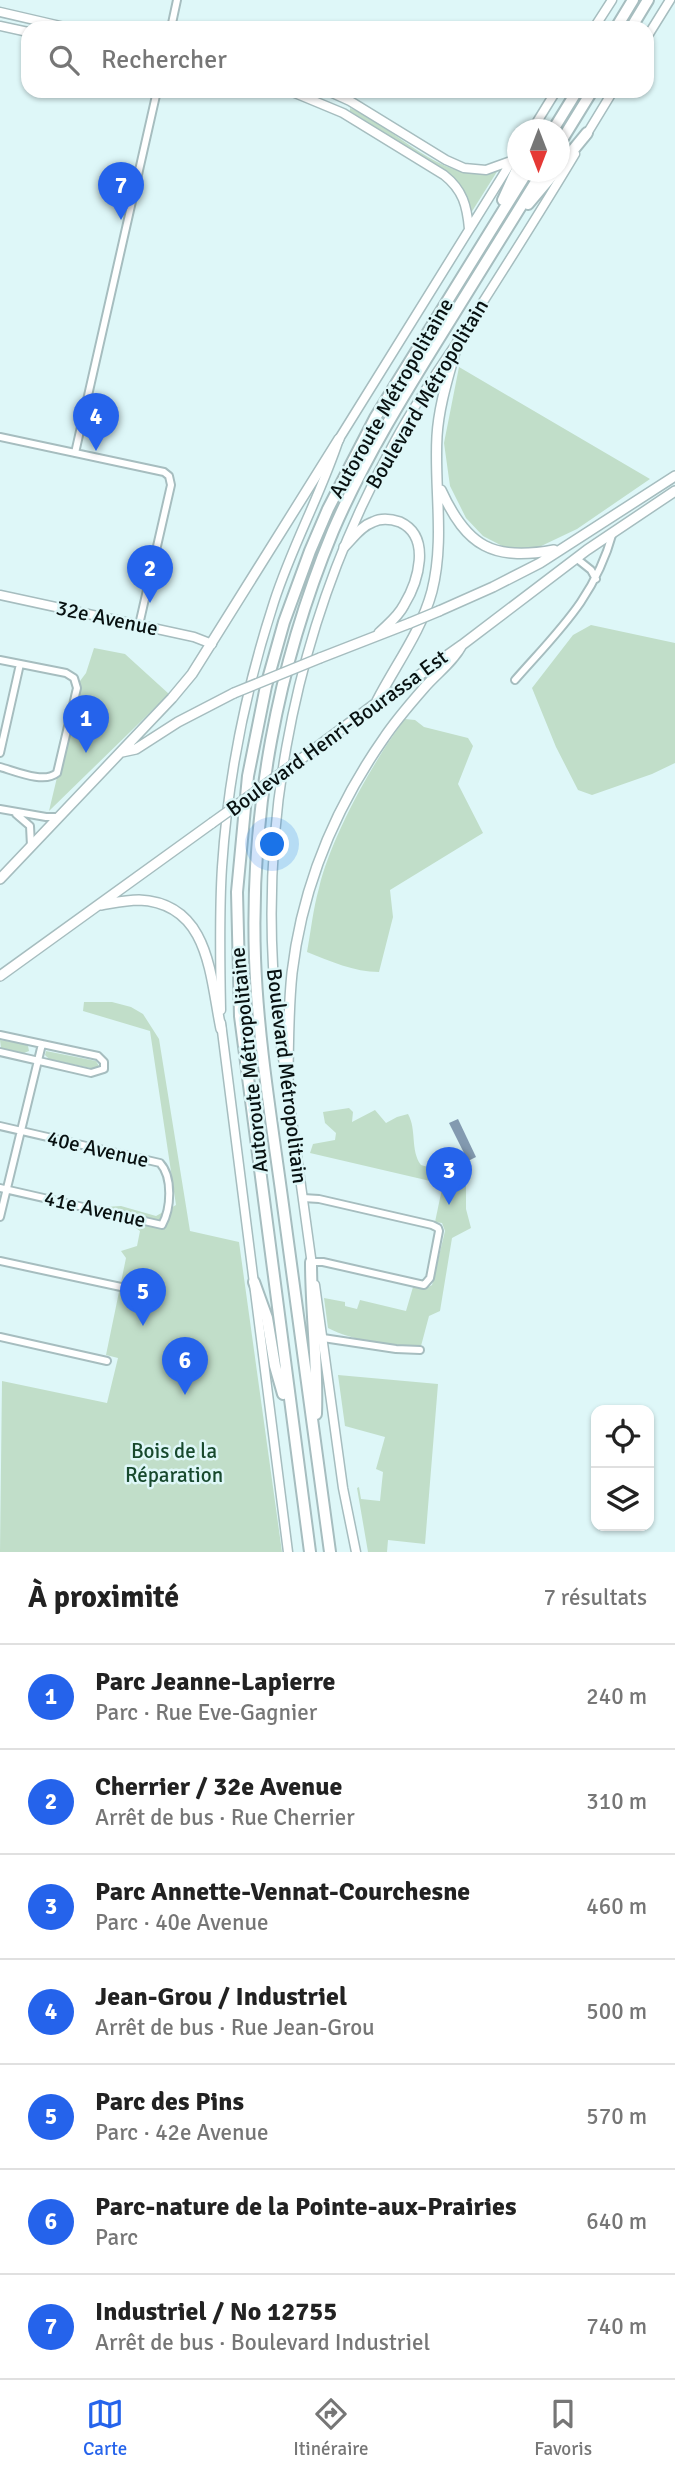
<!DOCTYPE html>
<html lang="fr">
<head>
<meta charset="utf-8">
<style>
  :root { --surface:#fff; --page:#f6f6f6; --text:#222; --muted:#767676; --line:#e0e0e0; --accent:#2563eb }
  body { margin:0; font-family:Signika,sans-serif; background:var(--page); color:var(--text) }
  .controls { position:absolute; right:21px; bottom:21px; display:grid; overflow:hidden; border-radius:14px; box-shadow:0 2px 5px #0004 }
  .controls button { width:63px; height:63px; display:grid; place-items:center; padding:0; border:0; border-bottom:2px solid var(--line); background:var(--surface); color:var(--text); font:35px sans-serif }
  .compass { position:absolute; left:507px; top:119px; width:63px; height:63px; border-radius:50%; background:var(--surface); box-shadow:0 2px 5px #0004; rotate:180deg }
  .you { position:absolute; left:273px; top:845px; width:24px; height:24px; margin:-18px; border:5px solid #fff; border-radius:50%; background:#1a73e8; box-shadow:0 0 0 10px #1a73e833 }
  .badge { display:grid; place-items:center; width:46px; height:46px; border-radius:50%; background:var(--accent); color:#fff; font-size:23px; font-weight:700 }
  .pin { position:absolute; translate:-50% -58px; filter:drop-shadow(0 2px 4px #0008) }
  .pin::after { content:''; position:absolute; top:37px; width:24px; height:21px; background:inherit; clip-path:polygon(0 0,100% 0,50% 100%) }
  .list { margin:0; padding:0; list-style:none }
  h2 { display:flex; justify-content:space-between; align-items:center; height:91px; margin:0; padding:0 28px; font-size:30px }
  h2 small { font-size:23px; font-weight:400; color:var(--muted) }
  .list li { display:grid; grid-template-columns:46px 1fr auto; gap:21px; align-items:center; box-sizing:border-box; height:105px; padding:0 28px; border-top:2px solid var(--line) }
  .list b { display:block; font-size:26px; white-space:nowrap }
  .list p { margin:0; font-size:23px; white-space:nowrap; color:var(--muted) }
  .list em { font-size:23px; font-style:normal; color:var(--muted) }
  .icon { flex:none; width:38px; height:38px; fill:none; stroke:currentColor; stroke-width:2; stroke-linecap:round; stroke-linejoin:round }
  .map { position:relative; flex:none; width:675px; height:1552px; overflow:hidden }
  .search { position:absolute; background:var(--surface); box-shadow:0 2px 5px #0004; left:21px; right:21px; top:21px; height:77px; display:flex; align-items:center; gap:18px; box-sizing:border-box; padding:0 24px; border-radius:21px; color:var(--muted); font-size:26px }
  .sheet { height:826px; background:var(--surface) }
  nav { display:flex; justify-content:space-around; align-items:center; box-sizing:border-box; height:98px; border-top:2px solid var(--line); background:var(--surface); font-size:19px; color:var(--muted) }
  nav a { display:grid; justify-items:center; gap:4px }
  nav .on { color:var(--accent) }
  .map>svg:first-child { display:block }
  .green { fill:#c1dec9 }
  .water { fill:#839ab0 }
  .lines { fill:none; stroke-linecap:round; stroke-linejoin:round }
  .street-casing { stroke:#a6bdbf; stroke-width:10 }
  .secondary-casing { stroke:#a6bdbf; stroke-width:11 }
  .primary-casing { stroke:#a6bdbf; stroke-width:12 }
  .highway-casing { stroke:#a6bdbf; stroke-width:14 }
  .street { stroke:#fff; stroke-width:6 }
  .secondary { stroke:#fff; stroke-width:8 }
  .primary { stroke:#fff; stroke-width:9 }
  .highway { stroke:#fff; stroke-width:10 }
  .primary-bridge-casing { stroke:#a6bdbf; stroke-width:12; stroke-linecap:butt }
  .primary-bridge { stroke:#fff; stroke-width:9 }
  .labels { text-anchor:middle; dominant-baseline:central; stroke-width:5; stroke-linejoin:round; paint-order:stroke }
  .street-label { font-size:21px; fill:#081111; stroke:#def7f8 }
  .park-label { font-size:21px; fill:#17492d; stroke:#def7f8 }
</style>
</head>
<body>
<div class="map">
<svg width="675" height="1552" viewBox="0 0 675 1552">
  <rect width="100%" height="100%" fill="#def7f8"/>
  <path class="green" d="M350,108C395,126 446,189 498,170L471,213L466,195L449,174L350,111Z
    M459,367L650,479L577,529L537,548L508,549L483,536L466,518L450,486L444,443Z
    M591,625L675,643V763L652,774L592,795L578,790L556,747L532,688L573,635Z
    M94,648L125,654L169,694L49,811L80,681L86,673Z
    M405,719L415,720L424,727L468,738L473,746L458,784L483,833L390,890L393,917L379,972C354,972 330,961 307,952C311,931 313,909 319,888C331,837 373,761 405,719Z
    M84,1002H112L131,1007L143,1014L159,1039L190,1231L239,1242L282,1552H0L2,1381L107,1403L118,1358L106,1355L126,1258L121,1251L137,1246L140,1231L105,1207L121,1206L156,1216L176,1205L150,1031L83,1011Z
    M0,1040L25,1044L28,1046L29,1051L24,1053L1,1048Z
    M46,1051L96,1061L99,1066L95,1069L49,1059L45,1055Z
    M349,1108L353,1112L352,1122L375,1110L386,1123L397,1117L408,1114C417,1130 410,1150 421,1165L452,1174L466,1186V1209L471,1228L452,1238L440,1311L429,1316L421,1346C394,1346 352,1341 328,1328L324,1298L345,1302V1306L357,1309L360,1300L406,1311L413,1287L425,1289L432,1285L445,1231L442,1223L435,1222L443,1184L310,1153L313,1144L335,1140L336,1133L325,1123L323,1112Z
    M338,1375L438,1384L425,1544L388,1540L387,1552H368L357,1488L359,1487L361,1499L380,1501L383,1472L376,1469L385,1437L345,1426Z"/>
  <path class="water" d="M458,1119L476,1157L468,1161L449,1123Z"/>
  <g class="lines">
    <defs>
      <path id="street" d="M171,28L177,0
        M0,437L164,472L169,476L171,485L139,625
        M75,453L157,91
        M576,558L591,570L596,579
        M0,660L66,673L74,678L77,688L57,773C44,784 15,771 0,767
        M515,680C558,631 595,598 613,532
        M0,753L20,664
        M0,809L46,817H59
        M16,814L30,826L31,846
        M0,1035L98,1056L104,1062V1069L91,1073L0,1052
        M0,1126L160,1163C173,1177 171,1209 162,1225L0,1188
        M303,1198L319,1199L432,1225L438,1228L439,1231L430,1278L424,1285L323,1262H311
        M0,1217L42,1044
        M0,1261L121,1287
        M0,1337L107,1361
        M323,1338L396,1349L420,1350"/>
      <path id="secondary" d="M0,12L69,28
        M0,26L28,32
        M594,28L612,0
        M647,37L670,0
        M290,91L343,113L444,175C463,190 467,206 469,229
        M328,91L350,101L446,160L464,168L486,170L511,161
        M532,130L556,91
        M585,137L613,91
        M0,595L194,637L212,644
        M221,1010C220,962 219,914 222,867C228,776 246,688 274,602C292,546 321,494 339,439L518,151
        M221,1023L288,1552
        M285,1071C248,856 289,632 395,441C414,405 437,372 460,338C499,277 538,216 575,154
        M287,1084L312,1265
        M315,1285L343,1488L356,1552"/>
      <path id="primary" d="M441,490C467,547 493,561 554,550
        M344,547C353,538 361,526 373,522C381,518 391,519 400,522C432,537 418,582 404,605C398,617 388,624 379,633
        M439,611L493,587L540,563L675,476
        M320,658L410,623
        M377,701C396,664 421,632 432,591C445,539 434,488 437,436C439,403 450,372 458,341
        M122,752L136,749L178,722L234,693
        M297,762L376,703L397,691L462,645L587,550L675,491
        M0,879L172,698L192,674L339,439
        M101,905C113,903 126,900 139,900C210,903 210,977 221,1029
        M0,976L212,823
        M288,1090C288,1051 288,1012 292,973C302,888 335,808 384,738C396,720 410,704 424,688C437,673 453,662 462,645"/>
      <path id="highway" d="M616,28L633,0
        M631,28L648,0
        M553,130L577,91
        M560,143L592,91
        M560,166L587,133
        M503,200L518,167
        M528,204L555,172
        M311,1262C311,1313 318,1363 316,1414
        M254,1282L267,1318L275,1366L283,1394
        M310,1552L240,1016L237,892L248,776L266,686L284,622L310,551L328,509L375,418L527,172
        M330,1552C314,1436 299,1321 283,1205C272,1123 258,1041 255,958C250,812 277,666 333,531C364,459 405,393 446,327C478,275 510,223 542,172"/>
    </defs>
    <use href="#street" class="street-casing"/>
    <use href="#secondary" class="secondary-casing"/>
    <use href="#primary" class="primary-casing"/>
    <use href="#highway" class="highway-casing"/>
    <use href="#street" class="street"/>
    <use href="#secondary" class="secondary"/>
    <use href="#primary" class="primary"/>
    <use href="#highway" class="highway"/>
    <defs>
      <path id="primary-bridge" d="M410,623L439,611
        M234,693L320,658
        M212,823L297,762"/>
    </defs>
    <use href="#primary-bridge" class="primary-bridge-casing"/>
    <use href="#primary-bridge" class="primary-bridge"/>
  </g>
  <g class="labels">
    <g class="street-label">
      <text transform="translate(427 394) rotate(-59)">Boulevard Métropolitain</text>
      <text transform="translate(391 398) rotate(-60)">Autoroute Métropolitaine</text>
      <text transform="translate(107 618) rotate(12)">32e Avenue</text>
      <text transform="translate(337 733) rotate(-36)">Boulevard Henri-Bourassa Est</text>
      <text transform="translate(249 1060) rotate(-96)">Autoroute Métropolitaine</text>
      <text transform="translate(287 1076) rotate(83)">Boulevard Métropolitain</text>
      <text transform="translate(98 1149) rotate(13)">40e Avenue</text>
      <text transform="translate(95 1209) rotate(13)">41e Avenue</text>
    </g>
    <g class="park-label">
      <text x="174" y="1451">Bois de la<tspan x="174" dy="24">Réparation</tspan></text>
    </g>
  </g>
</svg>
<div class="controls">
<button><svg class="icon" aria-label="locate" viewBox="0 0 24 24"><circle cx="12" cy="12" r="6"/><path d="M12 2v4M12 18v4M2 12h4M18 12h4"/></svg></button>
<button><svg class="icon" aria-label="layers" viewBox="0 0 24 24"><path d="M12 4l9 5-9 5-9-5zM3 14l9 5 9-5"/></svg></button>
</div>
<svg class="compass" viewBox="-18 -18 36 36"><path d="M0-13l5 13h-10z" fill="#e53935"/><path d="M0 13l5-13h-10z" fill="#767676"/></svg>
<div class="you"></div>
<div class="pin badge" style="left:86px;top:753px">1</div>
<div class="pin badge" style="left:150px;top:603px">2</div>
<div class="pin badge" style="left:449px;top:1205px">3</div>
<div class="pin badge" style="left:96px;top:451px">4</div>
<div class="pin badge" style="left:143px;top:1326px">5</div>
<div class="pin badge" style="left:185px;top:1395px">6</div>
<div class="pin badge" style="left:121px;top:220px">7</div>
<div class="search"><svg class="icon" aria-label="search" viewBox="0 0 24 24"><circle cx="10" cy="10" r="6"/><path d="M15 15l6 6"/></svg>Rechercher</div>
</div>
<section class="sheet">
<h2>À proximité<small>7 résultats</small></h2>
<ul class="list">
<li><span class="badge">1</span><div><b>Parc Jeanne-Lapierre</b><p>Parc · Rue Eve-Gagnier</p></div><em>240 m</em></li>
<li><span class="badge">2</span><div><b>Cherrier / 32e Avenue</b><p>Arrêt de bus · Rue Cherrier</p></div><em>310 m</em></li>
<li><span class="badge">3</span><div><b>Parc Annette-Vennat-Courchesne</b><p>Parc · 40e Avenue</p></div><em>460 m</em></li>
<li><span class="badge">4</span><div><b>Jean-Grou / Industriel</b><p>Arrêt de bus · Rue Jean-Grou</p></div><em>500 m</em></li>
<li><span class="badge">5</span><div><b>Parc des Pins</b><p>Parc · 42e Avenue</p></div><em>570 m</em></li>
<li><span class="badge">6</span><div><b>Parc-nature de la Pointe-aux-Prairies</b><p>Parc</p></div><em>640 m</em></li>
<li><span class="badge">7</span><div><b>Industriel / No 12755</b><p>Arrêt de bus · Boulevard Industriel</p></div><em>740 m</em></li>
</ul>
</section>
<nav>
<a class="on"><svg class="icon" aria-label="map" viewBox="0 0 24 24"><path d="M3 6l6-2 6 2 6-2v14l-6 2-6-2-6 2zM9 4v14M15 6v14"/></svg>Carte</a>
<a><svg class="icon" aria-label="directions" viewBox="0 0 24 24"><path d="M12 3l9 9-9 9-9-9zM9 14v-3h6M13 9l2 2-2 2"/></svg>Itinéraire</a>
<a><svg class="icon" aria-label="saved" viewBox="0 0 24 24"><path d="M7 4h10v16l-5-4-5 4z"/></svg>Favoris</a>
</nav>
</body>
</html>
